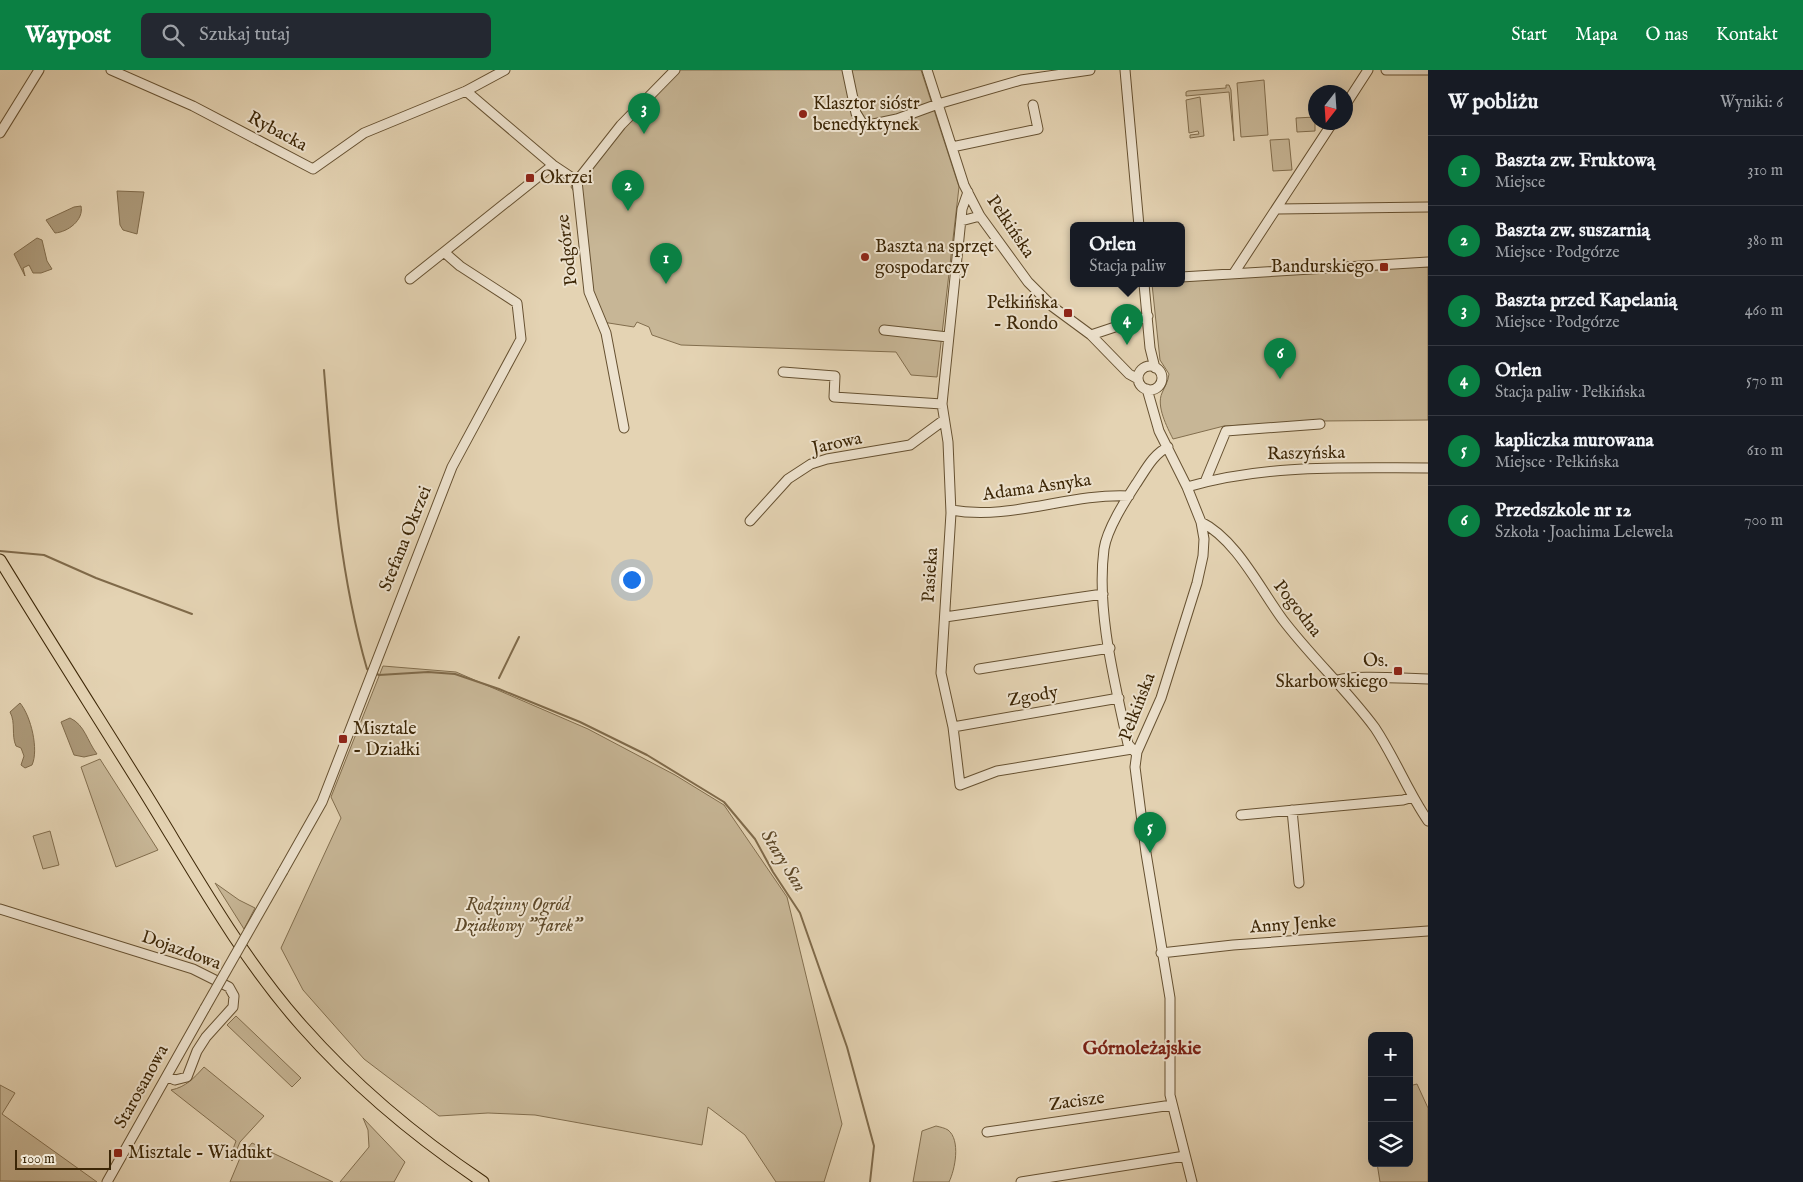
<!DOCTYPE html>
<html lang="pl">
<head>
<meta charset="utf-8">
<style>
  :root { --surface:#171b24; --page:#242831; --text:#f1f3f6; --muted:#9ea1a6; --line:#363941; --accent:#0b8043 }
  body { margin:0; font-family:"IM FELL English",serif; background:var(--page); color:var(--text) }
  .controls { position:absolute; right:15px; bottom:15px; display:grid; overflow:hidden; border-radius:8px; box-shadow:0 5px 20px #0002 }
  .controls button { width:45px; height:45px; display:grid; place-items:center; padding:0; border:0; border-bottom:1px solid var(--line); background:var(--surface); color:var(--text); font:25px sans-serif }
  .compass { position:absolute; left:1308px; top:15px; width:45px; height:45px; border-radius:50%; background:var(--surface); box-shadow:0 5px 20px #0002; rotate:197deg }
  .scale { position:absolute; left:15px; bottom:12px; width:96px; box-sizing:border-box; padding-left:5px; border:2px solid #3c2606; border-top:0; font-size:14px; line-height:18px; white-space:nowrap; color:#3c2606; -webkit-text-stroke:4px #ede2ce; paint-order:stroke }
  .you { position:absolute; left:631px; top:509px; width:18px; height:18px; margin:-12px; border:4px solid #fff; border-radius:50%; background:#1a73e8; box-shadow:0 0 0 8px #1a73e833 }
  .badge { display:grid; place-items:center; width:32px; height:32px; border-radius:50%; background:var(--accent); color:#fff; font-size:16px; font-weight:700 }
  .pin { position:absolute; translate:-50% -41px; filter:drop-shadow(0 1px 2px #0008) }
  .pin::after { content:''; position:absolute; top:26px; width:18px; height:15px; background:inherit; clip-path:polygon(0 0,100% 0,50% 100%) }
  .popup { position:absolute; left:1070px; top:152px; width:115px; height:65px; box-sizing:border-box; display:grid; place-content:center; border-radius:8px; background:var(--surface); filter:drop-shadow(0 1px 4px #0005); font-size:16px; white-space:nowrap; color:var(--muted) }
  .popup b { font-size:19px; color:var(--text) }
  .popup::after { content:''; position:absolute; left:50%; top:100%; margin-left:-10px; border:10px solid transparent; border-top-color:var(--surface) }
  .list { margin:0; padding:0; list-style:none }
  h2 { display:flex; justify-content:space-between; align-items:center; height:65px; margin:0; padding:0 20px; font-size:21px }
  h2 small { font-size:16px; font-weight:400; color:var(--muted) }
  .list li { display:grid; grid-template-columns:32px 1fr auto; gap:15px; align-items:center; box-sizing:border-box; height:70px; padding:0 20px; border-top:1px solid var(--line) }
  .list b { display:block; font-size:19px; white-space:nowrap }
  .list p { margin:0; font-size:16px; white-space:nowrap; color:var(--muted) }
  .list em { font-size:16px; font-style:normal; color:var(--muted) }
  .icon { flex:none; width:28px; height:28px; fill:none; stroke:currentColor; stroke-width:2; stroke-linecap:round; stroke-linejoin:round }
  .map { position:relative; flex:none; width:1428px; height:1112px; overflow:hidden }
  header { display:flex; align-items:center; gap:30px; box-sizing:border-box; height:70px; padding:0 25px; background:var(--accent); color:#fff }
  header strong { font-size:24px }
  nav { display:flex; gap:28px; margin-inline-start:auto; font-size:18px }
  .search { width:350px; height:45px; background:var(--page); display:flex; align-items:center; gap:12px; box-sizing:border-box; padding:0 18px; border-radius:8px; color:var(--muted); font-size:19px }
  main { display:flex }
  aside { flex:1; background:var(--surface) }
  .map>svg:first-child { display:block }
  .green { fill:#c7b696; stroke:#826e4e }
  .water { fill:#ab9878; stroke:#7f6a4a }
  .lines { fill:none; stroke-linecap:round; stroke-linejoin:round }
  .stream { stroke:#7f6a4a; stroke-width:2 }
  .minor-casing { stroke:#665131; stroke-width:11 }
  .major-casing { stroke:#3c2606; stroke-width:13 }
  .minor { stroke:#ede2ce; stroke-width:9 }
  .major { stroke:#e4d3b3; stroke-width:11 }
  .minor-bridge-casing { stroke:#665131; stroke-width:11; stroke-linecap:butt }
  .minor-bridge { stroke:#ede2ce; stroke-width:9 }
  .poi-dot { fill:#8f2418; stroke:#ede2ce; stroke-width:2 }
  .labels { text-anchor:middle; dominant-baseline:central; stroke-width:4; stroke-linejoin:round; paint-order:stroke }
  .poi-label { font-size:18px; fill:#3c2606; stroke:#ede2ce; text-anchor:start }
  .street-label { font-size:18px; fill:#3c2606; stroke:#ede2ce }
  .park-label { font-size:18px; font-style:italic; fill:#5f4a2a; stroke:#ede2ce }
  .water-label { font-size:19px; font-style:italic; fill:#5d4828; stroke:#ede2ce }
  .neighbourhood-label { font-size:19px; font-weight:bold; fill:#7a1f14; stroke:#ede2ce }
</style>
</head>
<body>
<header>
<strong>Waypost</strong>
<div class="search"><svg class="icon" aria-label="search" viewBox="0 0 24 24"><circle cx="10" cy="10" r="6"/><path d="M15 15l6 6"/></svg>Szukaj tutaj</div>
<nav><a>Start</a><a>Mapa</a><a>O nas</a><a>Kontakt</a></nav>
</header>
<main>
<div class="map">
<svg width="1428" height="1112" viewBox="0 0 1428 1112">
  <rect width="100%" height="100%" fill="#e4d3b3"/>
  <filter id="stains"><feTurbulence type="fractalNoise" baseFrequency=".004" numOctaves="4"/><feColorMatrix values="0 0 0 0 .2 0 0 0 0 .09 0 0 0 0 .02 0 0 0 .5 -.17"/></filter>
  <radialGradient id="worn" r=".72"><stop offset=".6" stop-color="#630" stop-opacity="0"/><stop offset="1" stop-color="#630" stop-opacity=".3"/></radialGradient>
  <path class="green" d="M668,0H921L959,117L937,307L911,305L896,282L681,275L652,265L649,257L637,252L634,257L596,251L575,123L571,117L577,103L612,61Z
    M1264,10L1268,65L1241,67L1237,13Z
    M1226,15H1229L1231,20L1234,71L1229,22L1186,26V22L1188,21L1226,18Z
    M1200,27L1204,66L1190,68V65L1199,64L1198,61L1189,63L1186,30Z
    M1315,47V61L1297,62L1296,48Z
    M1289,69L1292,100L1273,101L1270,70Z
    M1428,197V350L1323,351L1224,356L1173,369C1167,357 1156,336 1162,323C1165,316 1168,312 1169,304L1160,290L1152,214H1181V211L1363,198Z
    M383,596L456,602L588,659L675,705L724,735L787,827L842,1054L824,1112H776L745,1065L708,1037L702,1075L535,1045L488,1043L439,1046L364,989L303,920L281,878L341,748L331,727Z
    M100,689L158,780L116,797L81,697Z
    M50,761L59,795L43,799L33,766Z
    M215,813L239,830L255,838L244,859Z
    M236,946L301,1008L292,1017L227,955Z
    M204,997L264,1046L240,1072L232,1091L230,1087L236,1071L171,1020C186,1017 194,1008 204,997Z
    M1417,1014L1428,1038V1112H1380L1377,1093H1409V1016Z
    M0,1015L15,1023L2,1044L97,1112L0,1111Z
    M363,1048L405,1092L394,1112H340L369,1077L368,1060Z
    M936,1056C940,1057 945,1058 948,1060C961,1070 955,1100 949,1112H913L922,1061Z
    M252,1073L333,1112H230L240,1088Z"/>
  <path class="water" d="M117,121L144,122L137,164L123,160L120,155Z
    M81,136C84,150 68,162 55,163L46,150L74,137Z
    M37,168L42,170L47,191L52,199L41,203H33L29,195L23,198L25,206L14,184Z
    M20,633C31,646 39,680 32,695L25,698L21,695L24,686L21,678L16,676C11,665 16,653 10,642Z
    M70,648C85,655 87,671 97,684L84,687L74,685L61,652Z"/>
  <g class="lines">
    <path class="stream" d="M324,300C332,400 339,502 367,599L371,601
      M0,481L44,485L96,508L192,544
      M375,603L379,605L428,602L455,604L499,619L580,652L647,685L724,732L755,769L773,802L800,843L847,977L874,1076L870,1112
      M499,608L519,567"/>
    <defs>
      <path id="minor" d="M111,0L193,36L313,99L364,63L466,21L505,0
        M847,0L856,43L864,56L897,49L938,34L1021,10L1090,0
        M927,0L964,115L980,146L1028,212L1053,237L1091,265L1129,304L1138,309
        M1125,0L1139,156
        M1386,0H1428
        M466,21L553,95L577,111
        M1346,34L1368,0
        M0,63L39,0
        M952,77L1038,59L1033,35
        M968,122L962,139L942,334L948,372L951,443L941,603L953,657L960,715L997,701L1132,679
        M1278,139L1428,137
        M961,151L980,146
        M1234,203L1333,52
        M1181,207L1428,192
        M410,209L444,182
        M1144,214L1150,278L1155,298
        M884,260L948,267
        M1091,265L1148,246
        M1138 308a12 12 0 1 1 24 0a12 12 0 1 1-24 0Z
        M783,302L835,306L834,327L942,334
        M1147,319L1159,361L1187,417L1201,452L1204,469L1203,486L1197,513L1161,628L1137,682L1135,697L1146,783L1170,928V1025L1192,1112
        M624,358L606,263L589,222L577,111L621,55L675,0
        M1205,412L1226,361L1320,354
        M1187,417C1265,394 1348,398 1428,398
        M951,440C1010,451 1069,423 1129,426
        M750,451L788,409L811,394L827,389L910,375L944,350
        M1201,452C1236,469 1260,519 1283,550C1312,588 1347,620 1375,658C1395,688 1408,722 1428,751
        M945,547L1103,524
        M979,599L1110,578
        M1336,611C1349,604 1410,609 1428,609
        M953,657L1119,628
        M1135,682L1128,674C1115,613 1096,541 1104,479C1107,459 1125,431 1136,414C1145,401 1153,384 1168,377
        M1292,740L1299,813
        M1241,745L1403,730L1413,727
        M283,801L322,732L452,397L521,269L517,233L460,196L444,182L553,95
        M0,839L193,899L229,917L234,926L233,937L206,967L197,981L187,1007L175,1010L168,1007
        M1161,883L1233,875L1428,861
        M987,1062L1172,1035
        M107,1112L205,938
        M1021,1112L1185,1086"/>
      <path id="major" d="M0,490C47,567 96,644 144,721C193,800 239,885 302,956C355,1016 416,1067 483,1112"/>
    </defs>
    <use href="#minor" class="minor-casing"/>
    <use href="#major" class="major-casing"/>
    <use href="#minor" class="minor"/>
    <use href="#major" class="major"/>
    <defs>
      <path id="minor-bridge" d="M205,938L283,801"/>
    </defs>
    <use href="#minor-bridge" class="minor-bridge-casing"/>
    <use href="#minor-bridge" class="minor-bridge"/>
  </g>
  <g class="poi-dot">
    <circle cx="803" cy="44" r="5"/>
    <rect x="525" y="103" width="10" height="10" rx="2.5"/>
    <circle cx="865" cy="187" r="5"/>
    <rect x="1379" y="192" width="10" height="10" rx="2.5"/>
    <rect x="1063" y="238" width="10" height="10" rx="2.5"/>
    <rect x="1393" y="596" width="10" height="10" rx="2.5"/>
    <rect x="338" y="664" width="10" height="10" rx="2.5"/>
    <rect x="113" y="1078" width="10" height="10" rx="2.5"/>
  </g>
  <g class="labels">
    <g class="poi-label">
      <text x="813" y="34">Klasztor sióstr<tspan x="813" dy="21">benedyktynek</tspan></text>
      <text x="540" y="108">Okrzei</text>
      <text x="875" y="177">Baszta na sprzęt<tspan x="875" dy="21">gospodarczy</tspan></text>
      <text x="1374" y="197" text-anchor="end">Bandurskiego</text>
      <text x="1058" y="233" text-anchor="end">Pełkińska<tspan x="1058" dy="21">- Rondo</tspan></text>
      <text x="1388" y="591" text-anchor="end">Os.<tspan x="1388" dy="21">Skarbowskiego</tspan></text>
      <text x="353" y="659">Misztale<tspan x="353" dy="21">- Działki</tspan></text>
      <text x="128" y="1083">Misztale - Wiadukt</text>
    </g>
    <g class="street-label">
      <text transform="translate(277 62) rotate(28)">Rybacka</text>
      <text transform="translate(1010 157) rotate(56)">Pełkińska</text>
      <text transform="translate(568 180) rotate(-97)">Podgórze</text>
      <text transform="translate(837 374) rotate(-12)">Jarowa</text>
      <text transform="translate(1306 384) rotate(-1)">Raszyńska</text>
      <text transform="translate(1037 418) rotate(-8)">Adama Asnyka</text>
      <text transform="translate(406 469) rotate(-68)">Stefana Okrzei</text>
      <text transform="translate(931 505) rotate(-86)">Pasieka</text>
      <text transform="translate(1297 539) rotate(52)">Pogodna</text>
      <text transform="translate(1033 627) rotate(-10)">Zgody</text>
      <text transform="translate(1138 637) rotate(-69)">Pełkińska</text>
      <text transform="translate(1293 855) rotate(-4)">Anny Jenke</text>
      <text transform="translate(181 881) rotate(20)">Dojazdowa</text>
      <text transform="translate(142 1017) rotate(-61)">Starosanowa</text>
      <text transform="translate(1077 1032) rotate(-8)">Zacisze</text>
    </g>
    <g class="park-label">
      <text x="518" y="835">Rodzinny Ogród<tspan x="518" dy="21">Działkowy "Jarek"</tspan></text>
    </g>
    <g class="water-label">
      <text transform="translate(783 791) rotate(58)">Stary San</text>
    </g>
    <g class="neighbourhood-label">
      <text x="1142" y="979">Górnoleżajskie</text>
    </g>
  </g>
  <rect width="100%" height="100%" filter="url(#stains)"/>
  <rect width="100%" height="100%" fill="url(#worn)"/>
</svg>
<div class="controls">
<button>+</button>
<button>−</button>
<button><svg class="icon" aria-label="layers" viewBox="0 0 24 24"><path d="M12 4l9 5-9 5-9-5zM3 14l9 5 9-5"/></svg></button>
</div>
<svg class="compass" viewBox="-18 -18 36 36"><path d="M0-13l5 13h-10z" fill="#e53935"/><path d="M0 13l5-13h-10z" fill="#9ea1a6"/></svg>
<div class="scale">100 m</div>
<div class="you"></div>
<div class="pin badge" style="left:666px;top:214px">1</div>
<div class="pin badge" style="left:628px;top:141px">2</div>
<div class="pin badge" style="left:644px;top:64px">3</div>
<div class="pin badge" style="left:1127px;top:275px">4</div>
<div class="popup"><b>Orlen</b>Stacja paliw</div>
<div class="pin badge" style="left:1150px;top:783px">5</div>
<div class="pin badge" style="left:1280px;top:309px">6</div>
</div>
<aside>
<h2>W pobliżu<small>Wyniki: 6</small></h2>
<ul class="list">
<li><span class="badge">1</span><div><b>Baszta zw. Fruktową</b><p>Miejsce</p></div><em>310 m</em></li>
<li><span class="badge">2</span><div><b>Baszta zw. suszarnią</b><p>Miejsce · Podgórze</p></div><em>380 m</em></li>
<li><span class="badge">3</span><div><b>Baszta przed Kapelanią</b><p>Miejsce · Podgórze</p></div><em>460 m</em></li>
<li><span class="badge">4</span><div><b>Orlen</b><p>Stacja paliw · Pełkińska</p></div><em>570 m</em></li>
<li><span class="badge">5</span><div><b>kapliczka murowana</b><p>Miejsce · Pełkińska</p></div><em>610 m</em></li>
<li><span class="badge">6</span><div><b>Przedszkole nr 12</b><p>Szkoła · Joachima Lelewela</p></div><em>700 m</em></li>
</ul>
</aside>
</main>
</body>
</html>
